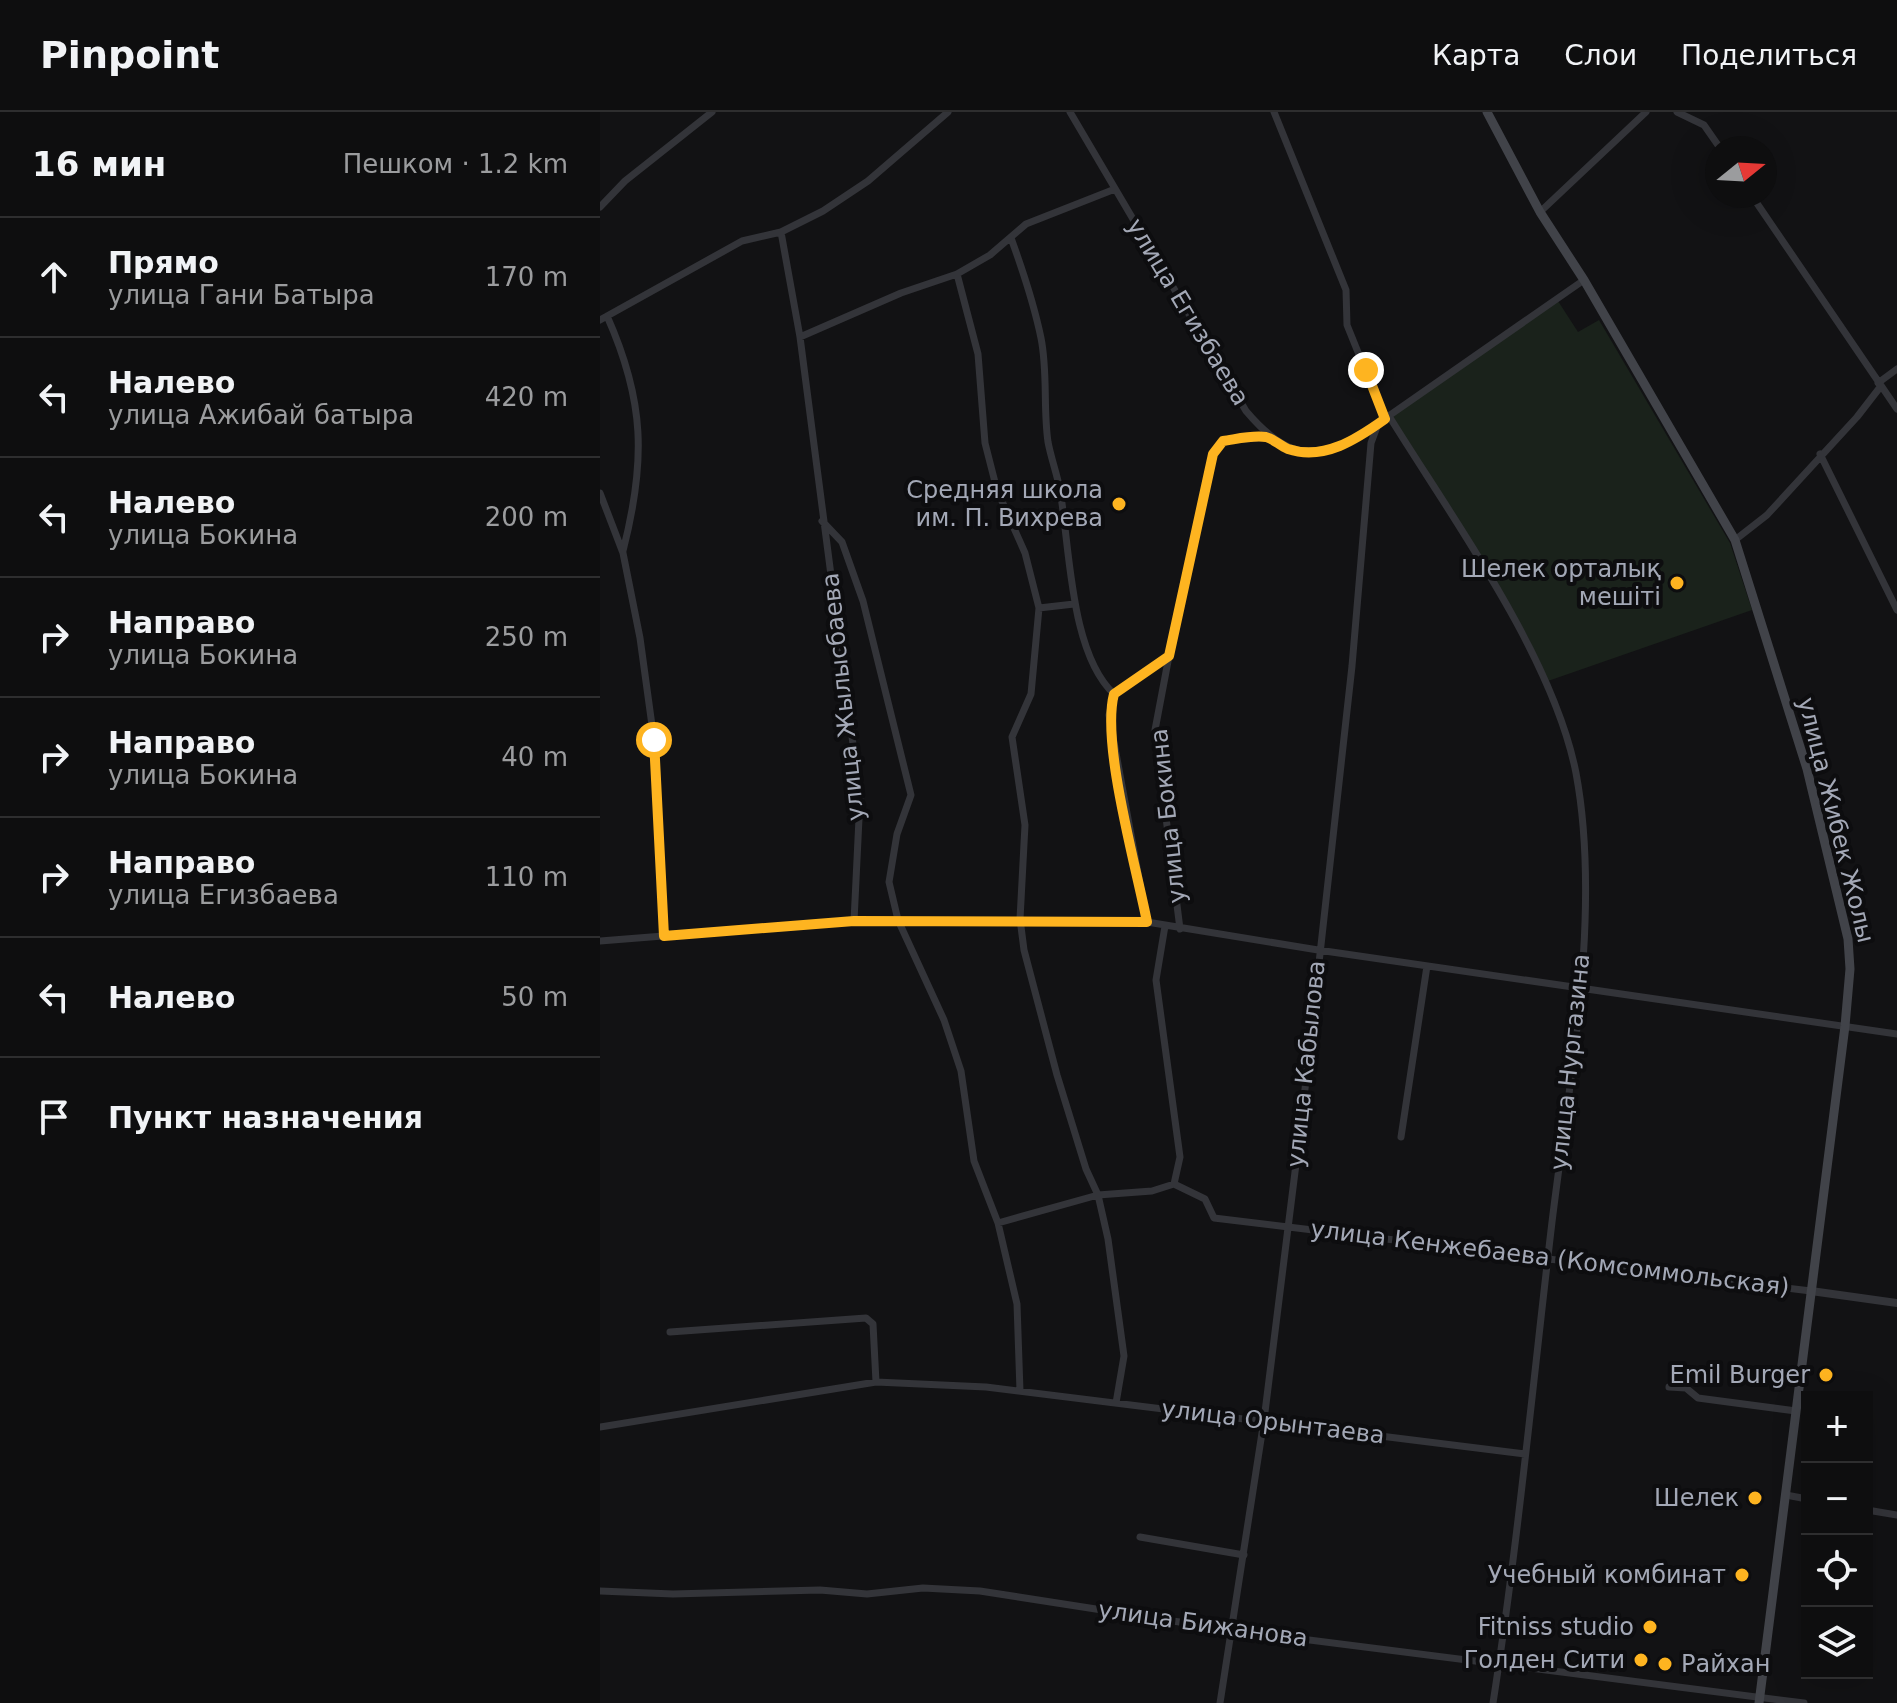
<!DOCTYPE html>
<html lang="ru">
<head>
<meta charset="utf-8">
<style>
  :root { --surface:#0e0e0f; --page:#1c1c1d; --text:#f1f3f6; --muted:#9b9c9e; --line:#2e2e2f }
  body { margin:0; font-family:"DejaVu Sans",sans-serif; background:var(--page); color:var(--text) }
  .controls { position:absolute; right:24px; bottom:24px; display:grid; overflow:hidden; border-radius:0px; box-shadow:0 8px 32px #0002 }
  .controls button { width:72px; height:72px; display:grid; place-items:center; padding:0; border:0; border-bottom:2px solid var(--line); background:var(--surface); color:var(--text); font:40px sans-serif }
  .compass { position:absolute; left:1105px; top:24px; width:72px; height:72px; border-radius:50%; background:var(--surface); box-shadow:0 8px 32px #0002; rotate:72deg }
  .stop { position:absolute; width:24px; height:24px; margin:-18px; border:6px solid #feb420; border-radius:50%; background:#fff }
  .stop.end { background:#feb420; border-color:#fff; box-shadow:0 2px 8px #0008 }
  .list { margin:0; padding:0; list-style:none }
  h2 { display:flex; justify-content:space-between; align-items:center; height:104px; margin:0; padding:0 32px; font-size:34px }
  h2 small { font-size:26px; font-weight:400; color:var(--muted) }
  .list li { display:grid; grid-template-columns:52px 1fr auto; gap:24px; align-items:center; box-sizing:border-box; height:120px; padding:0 32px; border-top:2px solid var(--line) }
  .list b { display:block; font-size:30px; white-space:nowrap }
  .list p { margin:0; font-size:26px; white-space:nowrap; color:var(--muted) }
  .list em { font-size:26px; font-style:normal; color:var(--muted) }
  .icon { flex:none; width:44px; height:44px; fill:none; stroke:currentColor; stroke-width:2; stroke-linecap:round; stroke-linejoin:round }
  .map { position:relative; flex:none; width:1297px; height:1591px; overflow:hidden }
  header { display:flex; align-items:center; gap:48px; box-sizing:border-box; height:112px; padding:0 40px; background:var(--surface); border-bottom:2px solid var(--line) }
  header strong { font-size:38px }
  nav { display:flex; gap:44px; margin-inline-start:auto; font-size:28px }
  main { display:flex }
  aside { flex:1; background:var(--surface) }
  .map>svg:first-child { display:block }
  .green { fill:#1a221b }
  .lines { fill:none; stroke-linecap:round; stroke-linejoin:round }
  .minor { stroke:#333439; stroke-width:7 }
  .tertiary { stroke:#333439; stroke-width:8 }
  .secondary { stroke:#414349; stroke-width:9 }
  .route { stroke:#feb420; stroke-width:10 }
  .poi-dot { fill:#feb420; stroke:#0d0d0f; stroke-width:3 }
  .labels { text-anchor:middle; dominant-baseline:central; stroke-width:8; stroke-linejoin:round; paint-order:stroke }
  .street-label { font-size:24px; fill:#a3a8b6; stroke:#0d0d0f }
  .poi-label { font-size:24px; fill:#a3a8b6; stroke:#0d0d0f; text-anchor:end }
</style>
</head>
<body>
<header>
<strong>Pinpoint</strong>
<nav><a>Карта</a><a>Слои</a><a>Поделиться</a></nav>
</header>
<main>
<aside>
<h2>16 мин<small>Пешком · 1.2 km</small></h2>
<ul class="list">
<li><svg class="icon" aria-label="ahead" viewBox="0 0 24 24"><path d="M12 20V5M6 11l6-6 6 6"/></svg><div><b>Прямо</b><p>улица Гани Батыра</p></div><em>170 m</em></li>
<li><svg class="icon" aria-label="left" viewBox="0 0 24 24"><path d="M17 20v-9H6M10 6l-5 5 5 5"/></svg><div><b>Налево</b><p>улица Ажибай батыра</p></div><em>420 m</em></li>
<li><svg class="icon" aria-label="left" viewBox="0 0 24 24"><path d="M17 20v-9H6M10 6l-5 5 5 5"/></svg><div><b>Налево</b><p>улица Бокина</p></div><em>200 m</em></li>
<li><svg class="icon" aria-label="right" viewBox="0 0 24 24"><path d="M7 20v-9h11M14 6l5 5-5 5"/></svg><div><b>Направо</b><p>улица Бокина</p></div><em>250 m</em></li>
<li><svg class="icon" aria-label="right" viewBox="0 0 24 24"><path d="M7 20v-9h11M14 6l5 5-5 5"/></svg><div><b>Направо</b><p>улица Бокина</p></div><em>40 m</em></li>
<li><svg class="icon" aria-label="right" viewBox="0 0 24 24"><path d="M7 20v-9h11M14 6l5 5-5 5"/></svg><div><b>Направо</b><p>улица Егизбаева</p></div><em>110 m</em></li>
<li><svg class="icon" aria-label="left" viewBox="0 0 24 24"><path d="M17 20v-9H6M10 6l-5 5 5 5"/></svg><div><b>Налево</b></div><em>50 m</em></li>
<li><svg class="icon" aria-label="arrive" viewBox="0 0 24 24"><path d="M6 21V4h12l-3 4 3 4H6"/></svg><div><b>Пункт назначения</b></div></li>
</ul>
</aside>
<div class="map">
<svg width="1297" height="1591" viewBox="0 0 1297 1591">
  <rect width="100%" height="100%" fill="#121214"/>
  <path class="green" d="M958,189L978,220L999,208L1130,431L1152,498L948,569L928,525L791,303Z"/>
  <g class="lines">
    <path class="minor" d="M470,0L646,299C681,340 706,351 757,326L984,168
      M674,0L746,178L747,213L785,307
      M1077,0L1104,13L1120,36
      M1152,84L1297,297
      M0,95L25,69L112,0
      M940,100L1046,0
      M181,120L200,225L260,686L254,809
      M411,126C423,159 434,192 441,226C448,261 443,296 448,330C451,346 457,362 460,378C470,436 470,541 514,582
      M357,162L378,242L385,331L397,378L425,441L439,496L431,582L412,625L425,713L420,807L424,838L457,963L486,1057L498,1083L508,1127L524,1244L516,1291
      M7,204C45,289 46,349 23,439
      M0,208L142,129L181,120L223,99L268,69L348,0
      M200,225L301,181L357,162L390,143L426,112L515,77
      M1278,271L1297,257
      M789,304C852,406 953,544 976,661C1002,800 969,970 952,1110C933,1270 918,1431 893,1591
      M1220,342L1297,498
      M0,381L23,441L40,526L54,628L64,824
      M222,409L242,430L263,489L311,683L297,722L289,770L298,808L344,908L361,959L374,1049L398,1111L417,1192L420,1279
      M1135,428L1167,403L1257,305L1281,274
      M439,496L474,492
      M569,544L555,618L580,817
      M547,810L509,603L514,582L569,544L613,342L623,329L668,325
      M565,814L556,868L580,1045L574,1072
      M0,829L254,809L547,810L718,838L1297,922
      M801,1025L827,854
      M398,1111L498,1083L552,1079L574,1072L605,1087L614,1106L1211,1179
      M70,1220L266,1206L273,1212L276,1270
      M1069,1275L1086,1276L1098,1286L1196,1299
      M0,1315L276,1270L386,1275L925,1342
      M1186,1383L1207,1387
      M1267,1398L1297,1403
      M540,1425L644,1443
      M0,1479L73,1482L220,1478L267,1482L323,1476L380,1479L631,1518L1204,1591
      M620,1591L664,1308L702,1004L752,554L771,331L778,312"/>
    <path class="tertiary" d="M1211,1179L1297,1191"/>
    <path class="secondary" d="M887,0L940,100L984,168L1135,428L1207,657L1248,827L1250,857L1245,914L1159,1591"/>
  </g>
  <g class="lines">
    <path class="route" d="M54,628L64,824L254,809L547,810C536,754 501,631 514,582L569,544L613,342L623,329C637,327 652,323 666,325C674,327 680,334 688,337C724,349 757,327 785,307L766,258"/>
  </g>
  <g class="poi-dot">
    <circle cx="519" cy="392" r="8"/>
    <circle cx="1077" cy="471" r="8"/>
    <circle cx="1226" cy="1263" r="8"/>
    <circle cx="1155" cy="1386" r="8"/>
    <circle cx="1142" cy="1463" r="8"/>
    <circle cx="1050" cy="1515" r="8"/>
    <circle cx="1041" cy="1548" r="8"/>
    <circle cx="1065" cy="1552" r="8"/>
  </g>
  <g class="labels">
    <g class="street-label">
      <text transform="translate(588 200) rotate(59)">улица Егизбаева</text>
      <text transform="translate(243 585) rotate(-96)">улица Жылысбаева</text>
      <text transform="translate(568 704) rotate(-96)">улица Бокина</text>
      <text transform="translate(1236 708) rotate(76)">улица Жибек Жолы</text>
      <text transform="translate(970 950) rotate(-84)">улица Нургазина</text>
      <text transform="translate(706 952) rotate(-84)">улица Кабылова</text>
      <text transform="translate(950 1146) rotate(7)">улица Кенжебаева (Комсоммольская)</text>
      <text transform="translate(673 1310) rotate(7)">улица Орынтаева</text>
      <text transform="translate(603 1512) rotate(8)">улица Бижанова</text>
    </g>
    <g class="poi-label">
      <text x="503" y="378">Средняя школа<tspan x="503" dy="28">им. П. Вихрева</tspan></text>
      <text x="1061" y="457">Шелек орталық<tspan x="1061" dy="28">мешіті</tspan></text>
      <text x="1210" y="1263">Emil Burger</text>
      <text x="1139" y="1386">Шелек</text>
      <text x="1126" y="1463">Учебный комбинат</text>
      <text x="1034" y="1515">Fitniss studio</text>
      <text x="1025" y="1548">Голден Сити</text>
      <text x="1081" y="1552" text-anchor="start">Райхан</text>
    </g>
  </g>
</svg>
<div class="controls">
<button>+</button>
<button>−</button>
<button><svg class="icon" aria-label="locate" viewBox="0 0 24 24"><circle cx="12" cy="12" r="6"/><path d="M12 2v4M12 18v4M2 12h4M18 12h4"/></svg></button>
<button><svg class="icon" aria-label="layers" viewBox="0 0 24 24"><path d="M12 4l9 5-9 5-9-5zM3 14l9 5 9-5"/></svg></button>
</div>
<svg class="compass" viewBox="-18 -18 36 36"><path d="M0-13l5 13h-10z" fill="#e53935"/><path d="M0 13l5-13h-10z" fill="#9b9c9e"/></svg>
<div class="stop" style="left:54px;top:628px"></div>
<div class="stop end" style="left:766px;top:258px"></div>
</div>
</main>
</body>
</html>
